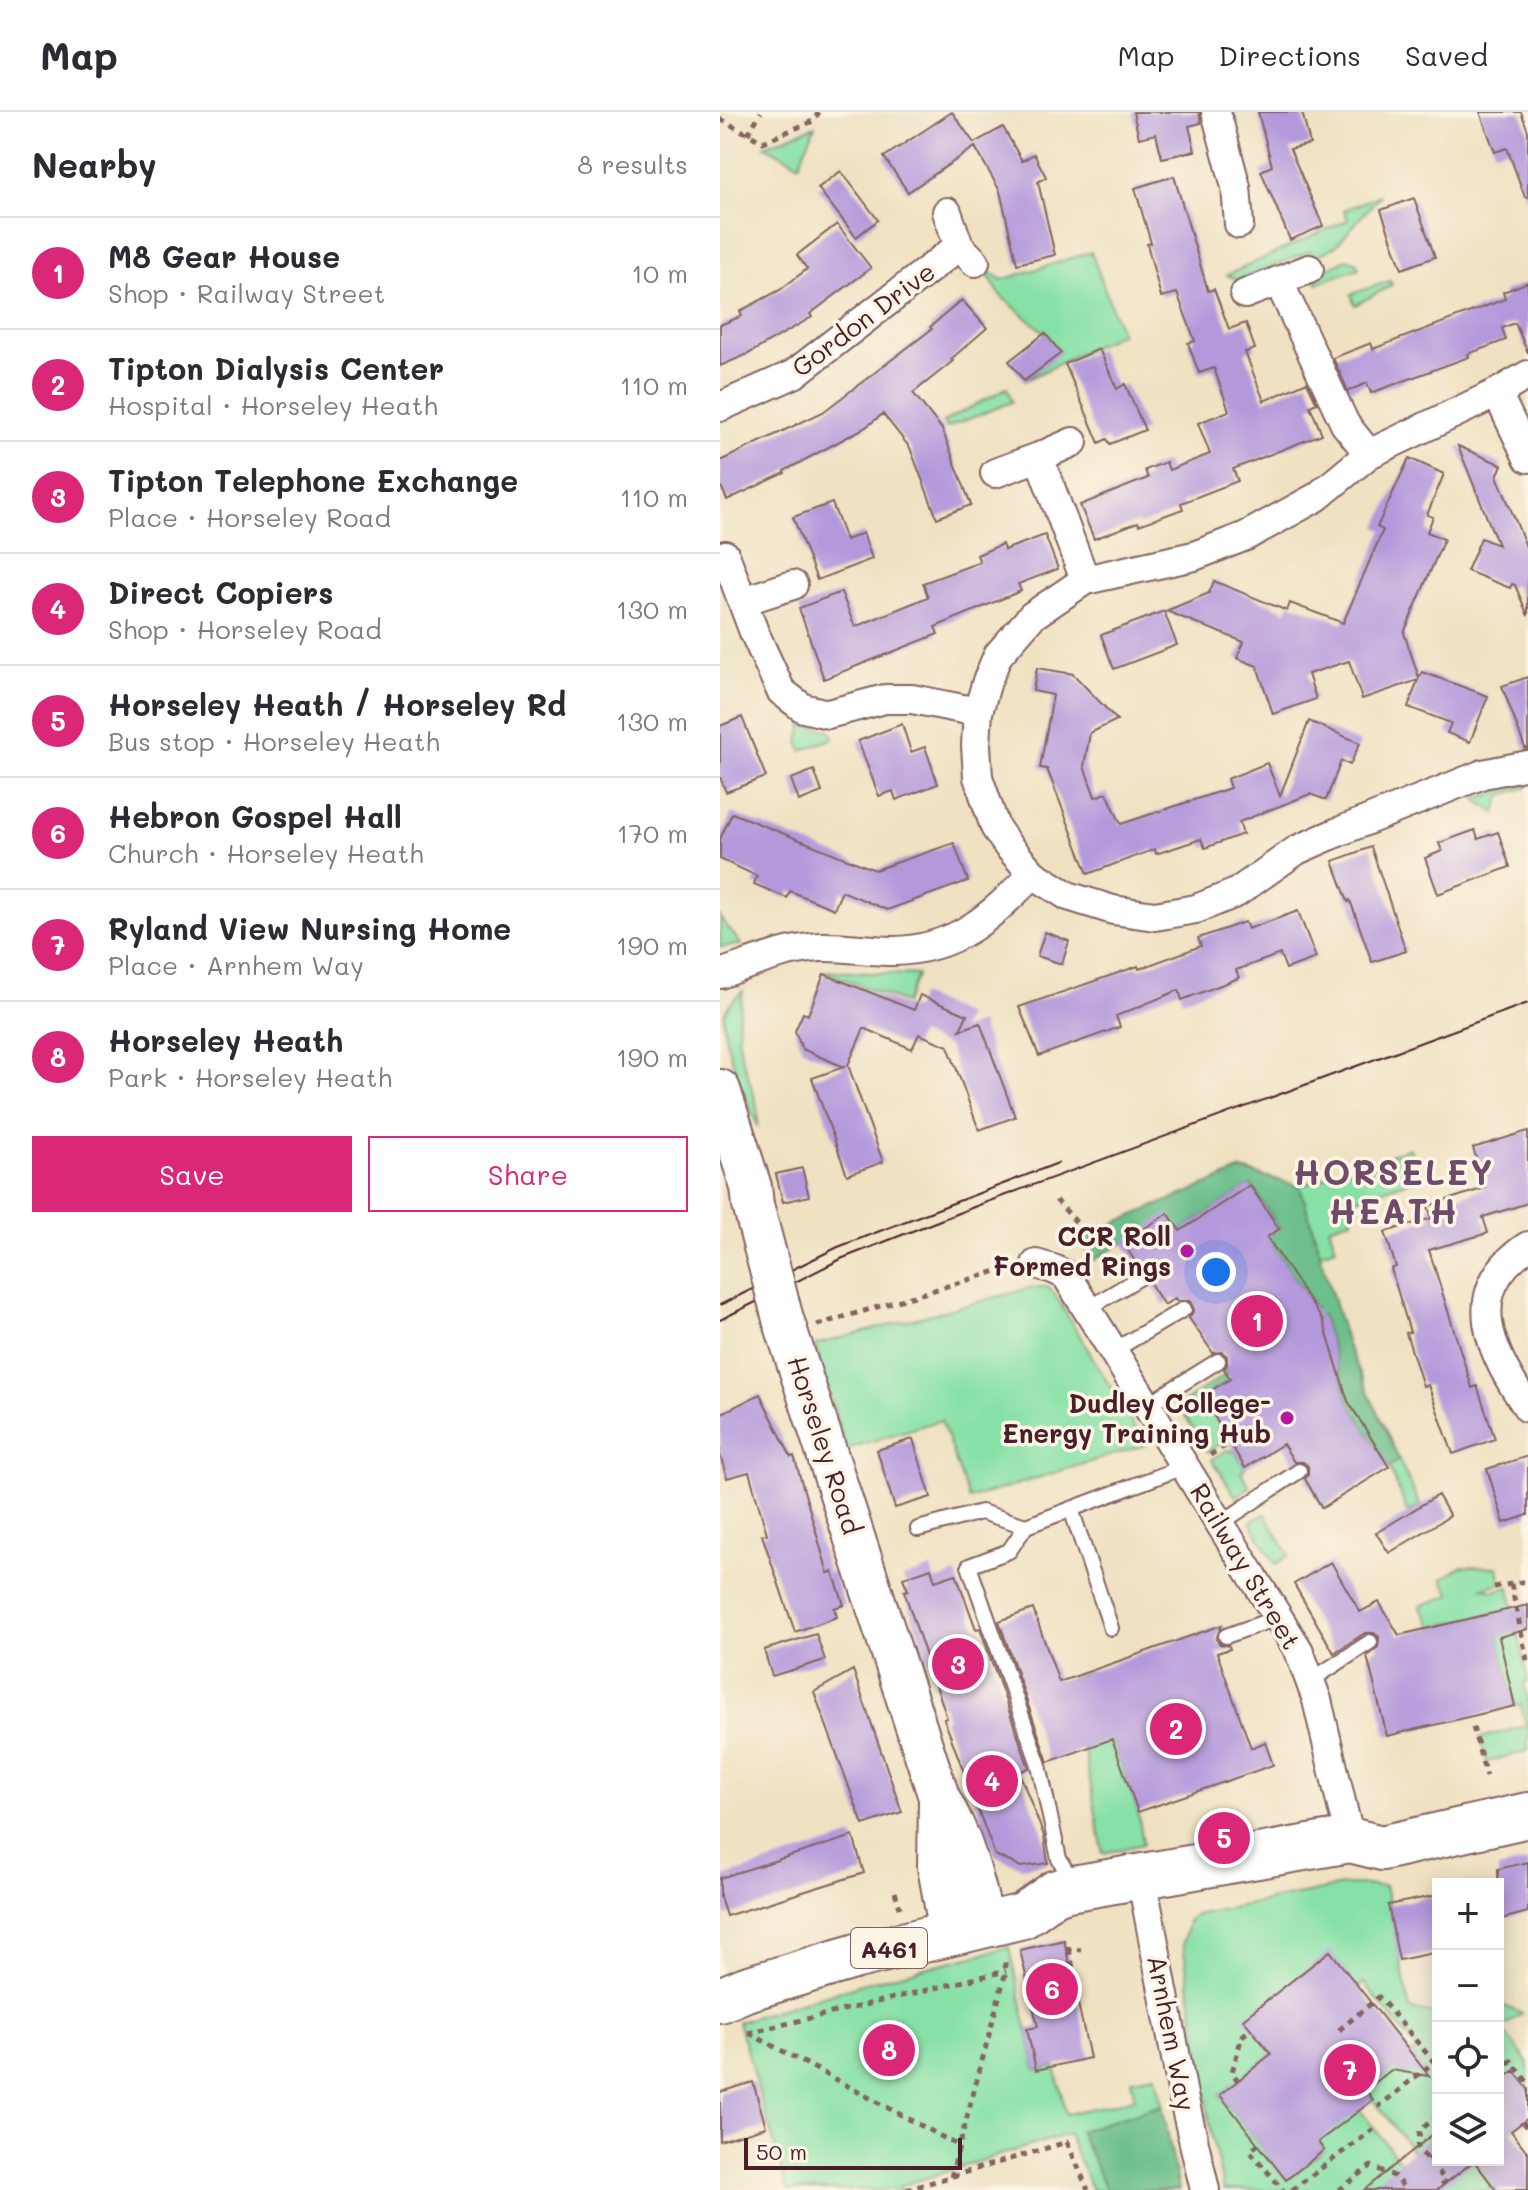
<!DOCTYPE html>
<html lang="en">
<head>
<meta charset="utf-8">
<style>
  :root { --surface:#fff; --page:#f2f2f3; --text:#2b2b33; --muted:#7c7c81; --line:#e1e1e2; --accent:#db2777 }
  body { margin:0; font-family:Mali,sans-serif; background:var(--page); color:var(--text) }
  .controls { position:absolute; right:24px; bottom:24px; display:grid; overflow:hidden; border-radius:0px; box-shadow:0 4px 20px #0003 }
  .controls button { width:72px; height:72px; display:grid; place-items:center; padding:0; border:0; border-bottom:2px solid var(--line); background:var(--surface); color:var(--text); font:40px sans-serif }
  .scale { position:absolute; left:24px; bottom:20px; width:218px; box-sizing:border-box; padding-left:8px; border:4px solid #4a1f2b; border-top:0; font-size:22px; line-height:28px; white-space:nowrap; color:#4a1f2b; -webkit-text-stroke:6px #fcf5e5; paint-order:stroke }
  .you { position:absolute; left:496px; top:1160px; width:28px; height:28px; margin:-20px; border:6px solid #fff; border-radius:50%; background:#1a73e8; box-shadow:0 0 0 12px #1a73e833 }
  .badge { display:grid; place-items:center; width:52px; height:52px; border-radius:50%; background:var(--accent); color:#fff; font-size:26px; font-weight:700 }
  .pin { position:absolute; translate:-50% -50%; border:4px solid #fff; box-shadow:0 2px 8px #0006 }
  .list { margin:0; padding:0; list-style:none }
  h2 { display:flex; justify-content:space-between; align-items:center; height:104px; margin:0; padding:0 32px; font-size:34px }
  h2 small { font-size:26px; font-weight:400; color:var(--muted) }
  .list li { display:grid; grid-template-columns:52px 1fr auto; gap:24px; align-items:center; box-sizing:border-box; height:112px; padding:0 32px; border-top:2px solid var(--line) }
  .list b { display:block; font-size:30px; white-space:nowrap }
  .list p { margin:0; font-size:26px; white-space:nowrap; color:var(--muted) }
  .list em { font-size:26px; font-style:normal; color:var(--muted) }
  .actions { display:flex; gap:16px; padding:24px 32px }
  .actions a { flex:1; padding:18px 0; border:2px solid var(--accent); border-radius:0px; text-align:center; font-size:28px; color:var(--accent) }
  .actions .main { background:var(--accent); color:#fff }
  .icon { flex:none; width:44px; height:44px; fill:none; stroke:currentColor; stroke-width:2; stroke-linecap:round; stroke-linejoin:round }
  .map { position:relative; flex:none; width:808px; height:2078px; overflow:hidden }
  header { display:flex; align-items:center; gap:48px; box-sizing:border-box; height:112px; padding:0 40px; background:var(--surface); border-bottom:2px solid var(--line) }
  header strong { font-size:38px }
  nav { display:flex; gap:44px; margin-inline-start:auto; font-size:28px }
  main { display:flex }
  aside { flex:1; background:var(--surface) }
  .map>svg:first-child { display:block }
  .green { fill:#87e1a6; stroke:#688068; stroke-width:2 }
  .forest { fill:#6dbf8b; stroke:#5c6f5b; stroke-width:2 }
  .building { fill:#b399db }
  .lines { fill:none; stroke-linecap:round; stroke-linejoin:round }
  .lane-casing { stroke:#846360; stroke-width:18 }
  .street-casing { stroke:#846360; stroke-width:32 }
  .secondary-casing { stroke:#846360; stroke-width:44 }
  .highway-casing { stroke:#846360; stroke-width:48 }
  .path { stroke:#846360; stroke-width:5; stroke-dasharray:6 6; stroke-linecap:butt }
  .lane { stroke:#fff; stroke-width:14 }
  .street { stroke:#fff; stroke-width:28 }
  .secondary { stroke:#fff; stroke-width:40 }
  .highway { stroke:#fff; stroke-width:44 }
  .tram { stroke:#4a1f2b; stroke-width:2 }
  .secondary-bridge-casing { stroke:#846360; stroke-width:44; stroke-linecap:butt }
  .secondary-bridge { stroke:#fff; stroke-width:40 }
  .poi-dot { fill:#b5179e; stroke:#fcf5e5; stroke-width:3 }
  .labels { text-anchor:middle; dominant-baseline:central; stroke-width:7; stroke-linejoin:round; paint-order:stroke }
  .shield { fill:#fcf5e5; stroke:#7f5f63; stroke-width:2 }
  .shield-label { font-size:24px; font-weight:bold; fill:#4a1f2b }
  .street-label { font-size:26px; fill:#4a1f2b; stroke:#fcf5e5 }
  .poi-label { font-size:26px; font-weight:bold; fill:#4a1f2b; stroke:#fcf5e5; text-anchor:end }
  .district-label { font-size:34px; font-weight:bold; letter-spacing:2px; fill:#6f4a69; stroke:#fcf5e5 }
</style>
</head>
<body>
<header>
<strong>Map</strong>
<nav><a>Map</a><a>Directions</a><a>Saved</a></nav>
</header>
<main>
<aside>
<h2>Nearby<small>8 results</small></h2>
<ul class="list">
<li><span class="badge">1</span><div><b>M8 Gear House</b><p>Shop · Railway Street</p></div><em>10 m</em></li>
<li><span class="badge">2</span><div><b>Tipton Dialysis Center</b><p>Hospital · Horseley Heath</p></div><em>110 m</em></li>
<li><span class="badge">3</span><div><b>Tipton Telephone Exchange</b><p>Place · Horseley Road</p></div><em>110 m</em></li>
<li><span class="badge">4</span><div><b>Direct Copiers</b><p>Shop · Horseley Road</p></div><em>130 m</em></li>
<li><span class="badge">5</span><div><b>Horseley Heath / Horseley Rd</b><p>Bus stop · Horseley Heath</p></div><em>130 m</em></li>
<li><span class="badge">6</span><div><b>Hebron Gospel Hall</b><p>Church · Horseley Heath</p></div><em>170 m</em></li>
<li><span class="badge">7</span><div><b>Ryland View Nursing Home</b><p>Place · Arnhem Way</p></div><em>190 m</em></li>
<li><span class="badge">8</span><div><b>Horseley Heath</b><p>Park · Horseley Heath</p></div><em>190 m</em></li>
</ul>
<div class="actions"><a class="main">Save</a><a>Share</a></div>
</aside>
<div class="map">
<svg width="808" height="2078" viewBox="0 0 808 2078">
  <rect width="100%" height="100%" fill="#fcf5e5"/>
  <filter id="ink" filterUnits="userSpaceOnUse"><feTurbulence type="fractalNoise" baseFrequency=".0125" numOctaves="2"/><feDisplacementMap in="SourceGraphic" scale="16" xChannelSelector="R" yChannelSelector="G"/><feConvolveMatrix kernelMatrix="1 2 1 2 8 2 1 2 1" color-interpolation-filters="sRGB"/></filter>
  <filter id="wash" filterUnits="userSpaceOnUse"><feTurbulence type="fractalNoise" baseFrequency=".006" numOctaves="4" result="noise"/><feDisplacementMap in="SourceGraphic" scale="32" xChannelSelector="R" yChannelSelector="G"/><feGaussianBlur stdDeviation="1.8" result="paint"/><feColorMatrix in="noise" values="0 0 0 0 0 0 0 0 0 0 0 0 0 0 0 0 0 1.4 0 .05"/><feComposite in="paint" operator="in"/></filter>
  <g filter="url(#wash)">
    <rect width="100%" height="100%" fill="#efe1c1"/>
    <path class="green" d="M95,14L79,52L45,34Z
      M660,83L615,135L595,145L591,139L517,168L507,163L628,108L624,98Z
      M371,140L401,221L304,269L340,240L325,221L281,184L263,155L282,168Z
      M626,147L636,150L639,156L597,171L596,163Z
      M670,169L672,173L635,193L631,182Z
      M287,276L292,290L226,316L223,310Z
      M83,613L110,618L114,626L82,639L79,630Z
      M808,671V675L782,683L775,701L755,687Z
      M0,803C3,815 15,821 21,833L0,835Z
      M103,859L197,863L185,891Z
      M23,879C19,900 16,920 21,942C27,966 40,990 38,1015C28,988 0,930 4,903C7,892 16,886 23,879Z
      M690,1036L699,1066L627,1089L632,1107L609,1115L616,1136L600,1141L580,1074Z
      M314,1175H327L334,1181L425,1333L249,1387L221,1308L126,1337L95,1233Z
      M516,1256L519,1261L482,1284L506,1323L502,1326L504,1329L488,1340L458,1294Z
      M509,1337L511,1340L514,1338L525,1356L521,1360L530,1375L516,1385L492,1347Z
      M679,1348L700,1393L688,1401L669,1355Z
      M545,1402L569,1443L556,1452L530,1410Z
      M742,1454L778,1455L781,1471L763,1476L773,1479L789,1475L808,1569L804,1571L808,1587V1639L767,1650L760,1626L806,1614L801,1593L795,1594L773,1501L713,1515L700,1494L731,1483L722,1467Z
      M368,1560L418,1700L423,1732L383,1741L364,1637L339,1570Z
      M627,1773L665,1774L690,1897L718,1903V2048L754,2049L776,2078H722L646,1978L676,1954L681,1960L689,1961L696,1956V1948L692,1942L697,1937L644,1871L500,1983L566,2067L604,2038L592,2021L640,1998L702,2078L655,2069L644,2078H504L492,2025L463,1831L468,1810L475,1803Z
      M289,1835L316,1958L335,1954L346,2002L415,1987L411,1967L436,1963L442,1993L360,2019L387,2078H372L348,2022L180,2074L181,2078H68L18,1910L145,1871Z
      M778,1891L802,1902L781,1916L808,1950V1977L778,1971Z"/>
    <path class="forest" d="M522,1058L580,1074L627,1233L679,1348L669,1355L628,1289L602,1203L506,1262L503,1257L595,1196L547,1125L559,1116L531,1073L460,1119L403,1131L372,1149L359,1126Z
      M442,1993L459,2078H387L359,2019Z"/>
    <g id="blocks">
      <path class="building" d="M232,0L254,31L283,15L302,49L314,42L326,65L318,70L335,143L297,152L280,79L255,35L188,80L164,45Z
        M413,0H479L481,11L469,14L475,39L442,46L436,22L419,26Z
        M538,0H582L590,32L570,37L603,114L570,128L541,59L552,54Z
        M760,0H801L808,19V85H805L787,36L775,40Z
        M121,59L158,108L136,125L98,76Z
        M454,64L488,179L494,177L509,217L526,211L535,237L525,240L544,289L587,270L597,291L590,294L602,322L513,357L518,369L461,391L463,397L419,413L418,410L374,427L360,393L428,366L425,358L446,350L449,358L490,342L478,311L509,299L494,256L479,261L468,231L475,229L457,181L441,185L427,132L431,131L415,76Z
        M694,86L715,145L682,157L661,98Z
        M117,112L151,156L90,202L92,205L28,242L0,254V213L22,204L20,199L60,178L87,157L77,143Z
        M808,170V241L795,211L782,216L786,228L748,242L749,245L651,281L647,271L628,279L613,246L651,231L653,237L785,187L783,180Z
        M242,188L267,216L231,247L233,249L193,281L222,317L251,393L217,406L190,336L163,302L146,315L64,359L65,361L7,388L0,372V349L103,300L212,217L210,215Z
        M325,221L341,241L304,269L289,249Z
        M379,237L397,277L405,272L425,318L390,332L387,327L379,331L345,252Z
        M738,334L782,353L777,364L808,439V504L795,473L792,472L790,476L747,459L761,426L778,433Z
        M689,346L724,362L707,403L713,405L707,420L724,427L684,521L699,566L702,560L768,584L750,630L727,621L731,611L688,595L698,568L642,587L629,549L588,562L596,587L553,602L537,554L517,546L524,530L446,499L489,481L494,469L567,499L570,491L623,511L663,418L657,415Z
        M112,391L126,428L143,421L152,447L97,468L73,405Z
        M325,423L338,457L298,472L301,479L215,515L218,522L104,567L79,496L121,480L135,515L208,485L203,471L260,450L257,443L282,432L284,438Z
        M444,499L457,533L394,557L381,523Z
        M317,556L353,562L397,608L370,621L364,654L375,685L387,681L401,712L510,676L507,667L547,651L560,684L589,609L640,631L630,653L621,649L606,688L590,682L519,710L523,722L485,736L481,727L436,742L435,737L368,762L327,657L320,656L333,583L313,579Z
        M808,565V636H805L782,574Z
        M22,605L46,665L6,680L0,665V614Z
        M182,612L191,640L205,635L218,672L176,688L173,679L159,684L138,629Z
        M94,658L102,680L79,689L71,667Z
        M12,701L155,758L234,731L248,769L167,798L122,779L114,797L70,779L67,786L34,772L37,764L0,747V727Z
        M755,718L758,727L778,720L790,755L718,782L705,746L722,739L719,731Z
        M651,735L686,839L652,850L630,788L628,790L613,749Z
        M578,799L596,846L566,857L560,842L516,858L519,866L462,888L459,878L396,904L400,915L319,944L299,895L418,854L419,857L481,834L478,826L525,810L528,817Z
        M325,820L349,829L342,852L317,844Z
        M104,862L194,898L200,883L247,903L240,918L260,911L295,1005L259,1018L228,934L199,922L192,937L144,916L128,953L163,1050L127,1063L92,966L124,955L82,937L75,919L83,901L88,903Z
        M808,1019V1091L763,1105L768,1121L709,1138L752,1276L757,1274L775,1327L733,1342L708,1273L703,1274L686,1221L690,1220L671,1157L676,1155L665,1120L712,1106L708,1094L765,1076L753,1036Z
        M82,1056L89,1084L63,1090L56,1062Z
        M530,1073L559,1117L547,1125L603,1209L628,1289L669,1355L602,1396L585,1367L588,1363V1354L583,1350H574L563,1332L525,1356L482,1284L510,1267L504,1257L507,1253V1244L502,1240L493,1241L469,1206L474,1198L470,1189H457L455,1186L444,1193L430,1171L434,1164L432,1157L425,1153L419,1155L403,1131L448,1101L460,1119Z
        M40,1282L71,1345L74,1344L108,1461L113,1460L124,1493L114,1496L117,1505L75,1520L42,1423L47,1422L29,1360L7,1366L0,1343V1302Z
        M193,1327L211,1385L175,1396L157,1338Z
        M808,1344V1403L784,1411L767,1357Z
        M718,1383L730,1404L669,1441L656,1421Z
        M611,1450L640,1500L659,1490L679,1523L808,1493V1517L779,1525L795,1594L667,1624L647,1544L658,1535L659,1525L654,1521H645L614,1541L574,1472Z
        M211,1456L215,1469L236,1462L256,1517L260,1516L309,1656L299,1660L324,1724L328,1751L301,1755L275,1743L224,1607L227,1606L184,1479L188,1478L183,1466Z
        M313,1497L339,1570L502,1513L496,1527L500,1532L509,1534L510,1537L497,1541L531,1636L545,1630L553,1653L418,1700L392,1627L328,1650L279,1509Z
        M96,1522L105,1548L52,1564L44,1538Z
        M133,1558L182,1700L143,1713L94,1580Z
        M133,1724L144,1761L6,1804L0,1785V1766Z
        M808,1750V1800L778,1808V1757Z
        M718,1783V1840L679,1848L668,1793Z
        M344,1828L370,1946L316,1958L307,1917L318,1915L300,1838Z
        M610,1839L709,1964L671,1958L646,1978L653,1988L598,2030L604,2038L566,2068L500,1983L551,1942L523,1907Z
        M794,1959L808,1977V2006L791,2019L808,2041V2078H776L754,2049L717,2078H644L718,2018V2048H778V1971Z
        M33,1970L46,2015L0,2029V1980Z"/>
    </g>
  </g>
  <g filter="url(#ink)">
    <use href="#blocks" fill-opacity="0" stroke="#846360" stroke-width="2"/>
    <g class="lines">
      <defs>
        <path id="lane" d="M367,1197L424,1163
          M393,1239L464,1197
          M427,1293L498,1249
          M351,1397L391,1516
          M501,1411L579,1359
          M198,1417L261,1400L306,1414
          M506,1524L559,1505
          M590,1569L650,1530
          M354,1772L339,1747L319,1653L249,1454L289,1439L306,1414L466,1354"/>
        <path id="street" d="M496,0L516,75L519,112
          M227,100L239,134L255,150
          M559,170L625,312L649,342
          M525,182L589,157
          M808,263L777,281L649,342L597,385L526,424L474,444L365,468L312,504L278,543L267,569L258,600L256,633L258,665L275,715L288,734L313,762L348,784L393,798L435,804L476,797L516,781L577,738L618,720L763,662L808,653
          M777,281L808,346
          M0,295L74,262L239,134
          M353,330L319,345L365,468
          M275,361L319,345
          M5,443L34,520L61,579L83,596L108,602L165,587H192L258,600
          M23,489L73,473
          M0,862C33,851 65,837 100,835C125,834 149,839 173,839C237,838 271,804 313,762
          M808,1134C739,1179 771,1242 808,1296
          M316,1152L333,1157L346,1163L579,1539L597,1588L630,1728
          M421,1763L464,1988L485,2078"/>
        <path id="secondary" d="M0,978L31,1075L33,1093
          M63,1207L219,1685C244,1729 253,1765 264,1813
          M219,1689L218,1755L230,1821"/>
        <path id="highway" d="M0,1888L26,1877L137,1844L303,1804L335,1781L348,1777L630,1728L662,1736L808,1703"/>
      </defs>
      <use href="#lane" class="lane-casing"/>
      <use href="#street" class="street-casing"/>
      <use href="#secondary" class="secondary-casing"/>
      <use href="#highway" class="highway-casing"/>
      <path class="path" d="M0,7L43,30L93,9L99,0
        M28,22L41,0
        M336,1088L357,1111L350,1126
        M97,1213L291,1155
        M490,1343L507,1333
        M791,1472L808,1553
        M774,1475L808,1469
        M753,1615L766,1664
        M175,1780L180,1796
        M345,1836L361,1838
        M349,1837L356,1871
        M619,1918L659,1885L714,1950L658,1995
        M28,1921L286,1859
        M29,1921L239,2034
        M778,1959L791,1949L808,1971
        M518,1969L512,1960L522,1924L531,1917
        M718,2004L700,2018L698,2036L726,2069L719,2075
        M803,2010L808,2018
        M538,2032L530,2039L563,2078
        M807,2039L808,2038
        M708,2048L718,2041
        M231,2065L286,1859L284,1845
        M186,2078L347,2030L368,2078
        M572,2078L655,2016
        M619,2078L651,2054L674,2064L686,2078"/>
      <use href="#lane" class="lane"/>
      <use href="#street" class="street"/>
      <use href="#secondary" class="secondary"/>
      <use href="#highway" class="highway"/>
      <path class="tram" d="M0,1193L118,1135L338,1051
        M0,1208L123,1146L264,1091L808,891"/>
      <defs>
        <path id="secondary-bridge" d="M33,1093L63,1207"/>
      </defs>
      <use href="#secondary-bridge" class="secondary-bridge-casing"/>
      <use href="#secondary-bridge" class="secondary-bridge"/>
    </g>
  </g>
  <g class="poi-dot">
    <circle cx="467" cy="1139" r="8"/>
    <circle cx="567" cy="1306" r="8"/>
  </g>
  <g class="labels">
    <rect class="shield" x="131" y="1816" width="76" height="40" rx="6"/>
    <g class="shield-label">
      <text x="169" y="1836">A461</text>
    </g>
    <g class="street-label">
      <text transform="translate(143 207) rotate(-37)">Gordon Drive</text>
      <text transform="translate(105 1333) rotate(72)">Horseley Road</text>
      <text transform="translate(526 1454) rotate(59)">Railway Street</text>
      <text transform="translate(452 1921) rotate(79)">Arnhem Way</text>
    </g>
    <g class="poi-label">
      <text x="451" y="1124">CCR Roll<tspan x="451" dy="30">Formed Rings</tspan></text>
      <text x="551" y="1291">Dudley College-<tspan x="551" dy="30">Energy Training Hub</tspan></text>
    </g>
    <g class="district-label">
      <text x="674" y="1059">HORSELEY<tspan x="674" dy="39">HEATH</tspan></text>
    </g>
  </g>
</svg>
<div class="controls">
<button>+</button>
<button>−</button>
<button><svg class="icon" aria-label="locate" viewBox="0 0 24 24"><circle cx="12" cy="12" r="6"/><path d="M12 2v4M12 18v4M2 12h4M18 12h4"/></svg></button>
<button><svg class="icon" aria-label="layers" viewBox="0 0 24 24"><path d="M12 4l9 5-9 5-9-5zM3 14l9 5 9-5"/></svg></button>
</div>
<div class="scale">50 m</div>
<div class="you"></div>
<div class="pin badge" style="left:537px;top:1209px">1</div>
<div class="pin badge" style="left:456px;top:1617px">2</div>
<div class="pin badge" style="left:238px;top:1552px">3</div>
<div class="pin badge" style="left:272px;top:1669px">4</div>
<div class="pin badge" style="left:504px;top:1726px">5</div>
<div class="pin badge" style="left:332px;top:1877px">6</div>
<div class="pin badge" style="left:630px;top:1958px">7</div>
<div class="pin badge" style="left:169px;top:1938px">8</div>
</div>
</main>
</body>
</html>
